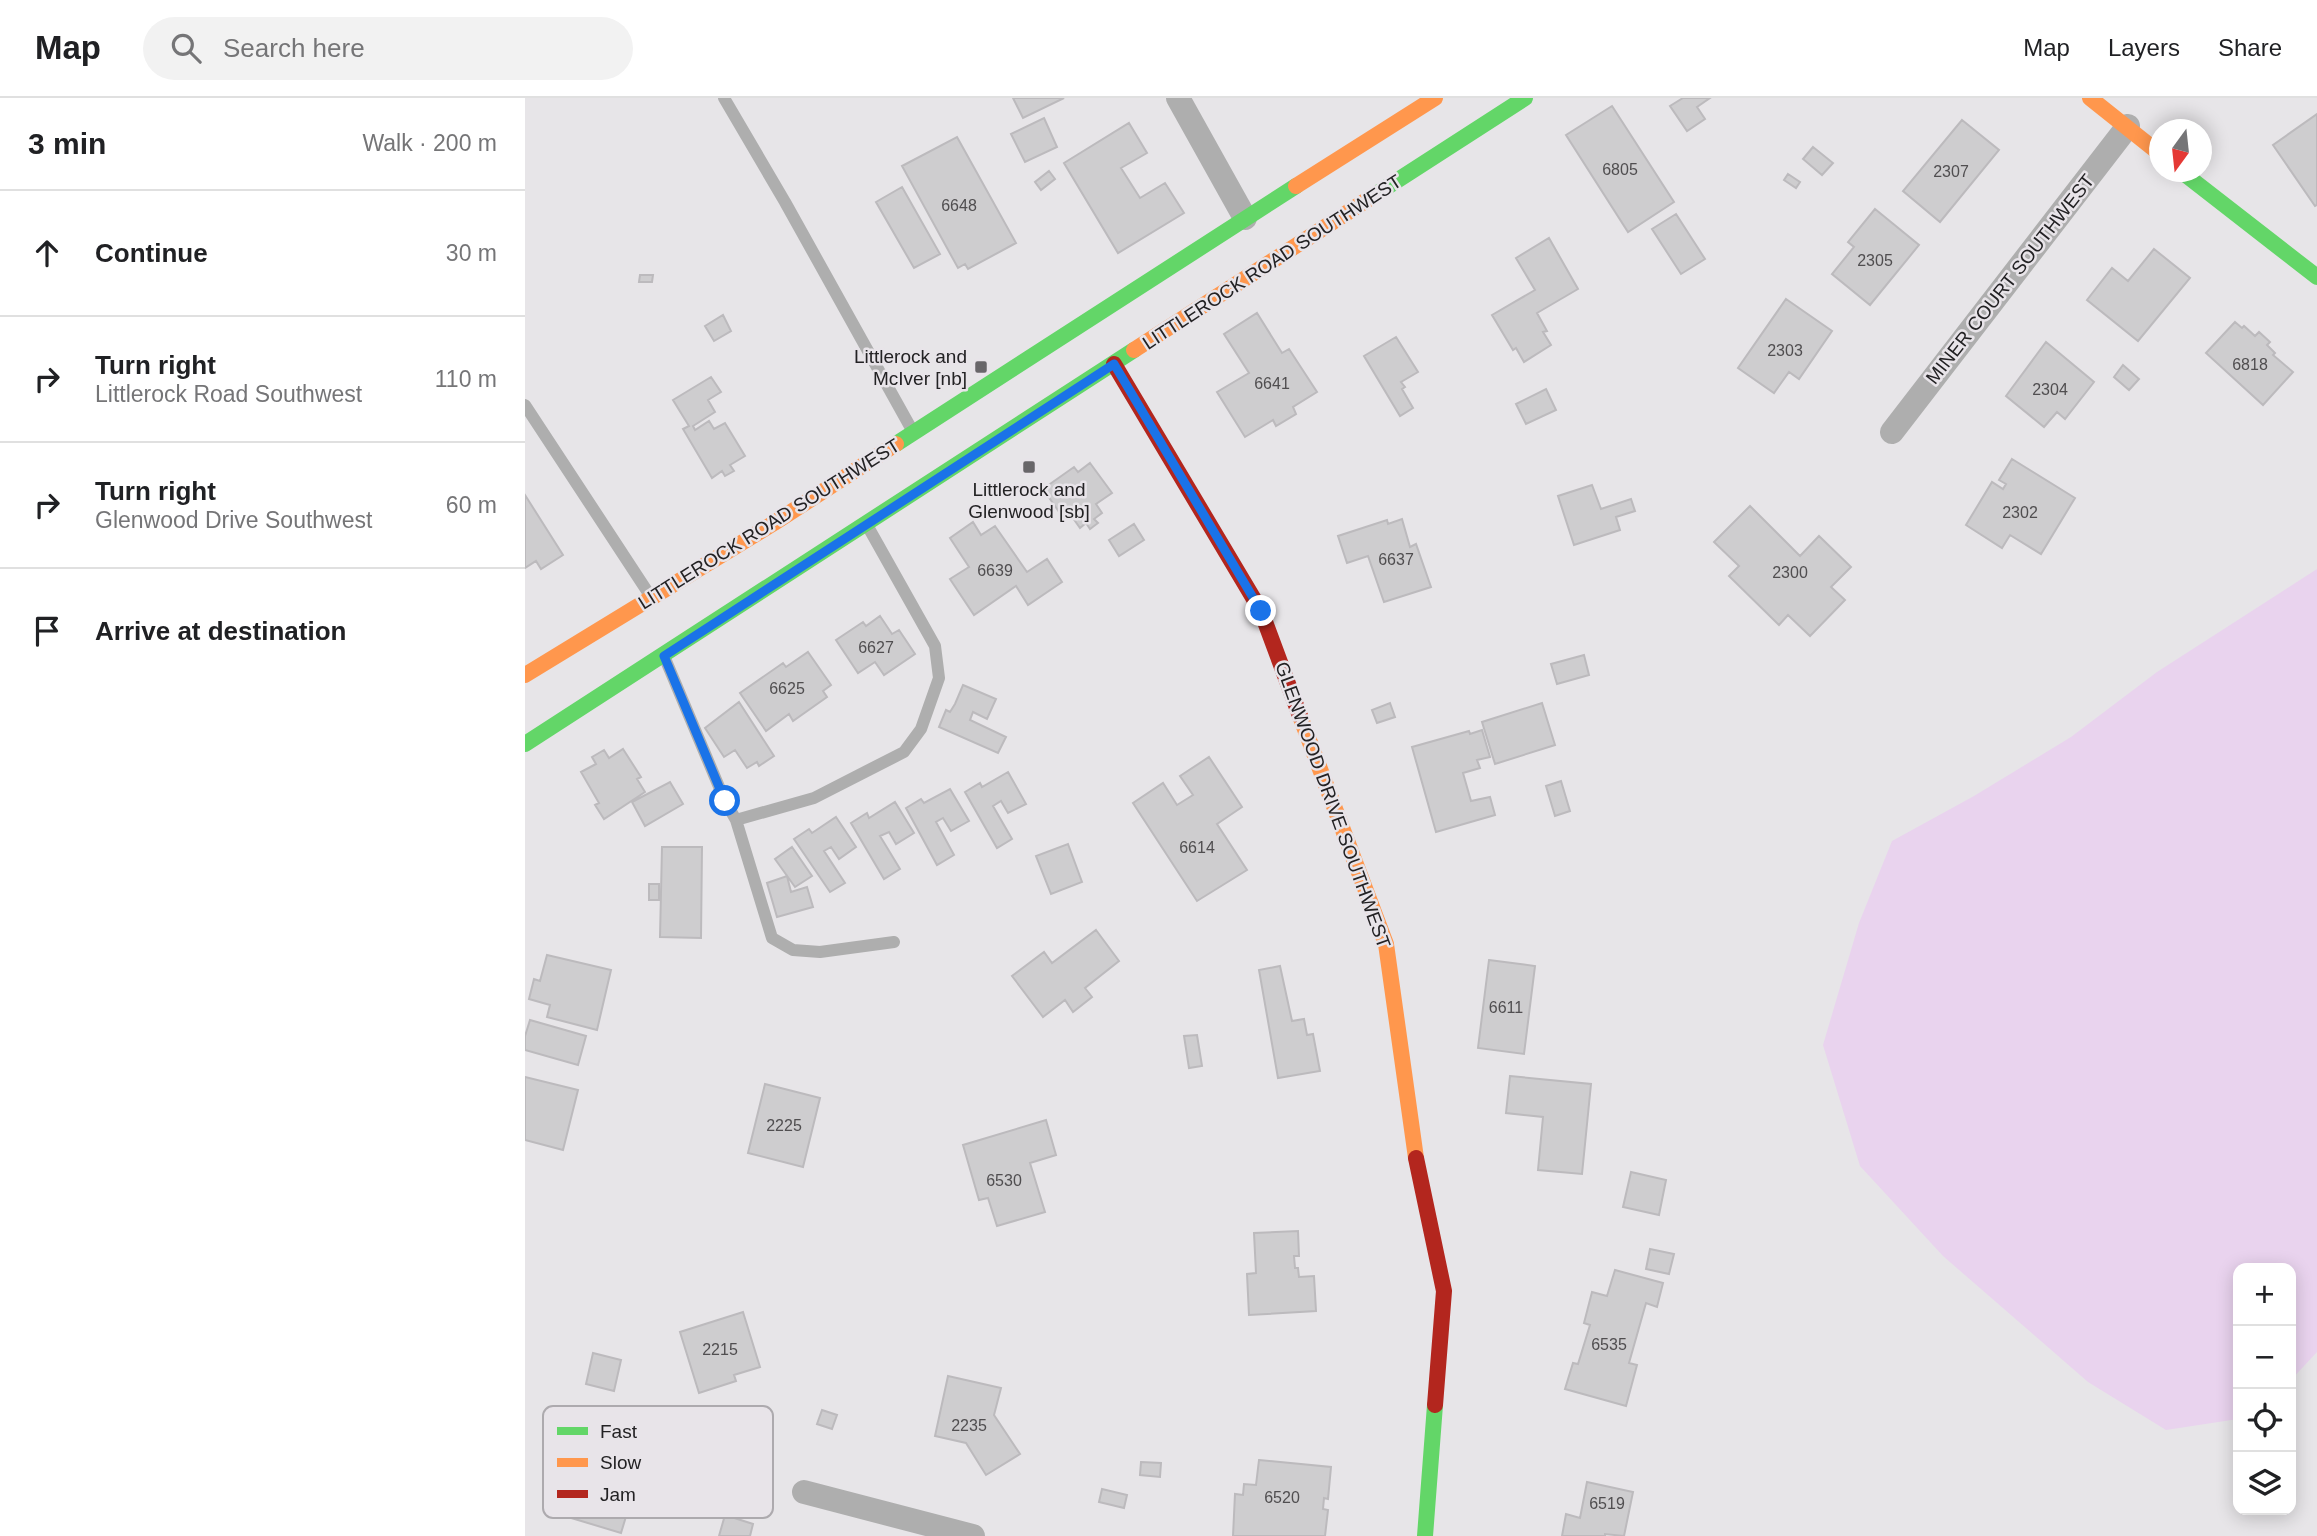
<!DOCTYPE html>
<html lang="en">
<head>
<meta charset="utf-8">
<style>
  :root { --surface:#fff; --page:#f2f2f2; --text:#202124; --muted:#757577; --line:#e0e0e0 }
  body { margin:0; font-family:Arial,sans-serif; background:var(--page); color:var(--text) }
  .controls { position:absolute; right:21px; bottom:21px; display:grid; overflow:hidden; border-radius:14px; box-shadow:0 4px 18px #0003 }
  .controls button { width:63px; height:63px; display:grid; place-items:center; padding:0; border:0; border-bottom:2px solid var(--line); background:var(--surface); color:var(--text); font:35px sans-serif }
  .compass { position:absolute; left:1624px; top:21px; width:63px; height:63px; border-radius:50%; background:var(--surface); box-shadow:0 4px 18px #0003; rotate:195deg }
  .stop { position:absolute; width:21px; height:21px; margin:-16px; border:5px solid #1a73e8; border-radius:50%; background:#fff }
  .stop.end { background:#1a73e8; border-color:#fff; box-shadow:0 2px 7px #0008 }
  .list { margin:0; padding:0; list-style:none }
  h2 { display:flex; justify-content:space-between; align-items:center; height:91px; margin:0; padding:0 28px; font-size:30px }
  h2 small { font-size:23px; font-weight:400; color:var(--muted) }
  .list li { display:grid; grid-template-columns:46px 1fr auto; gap:21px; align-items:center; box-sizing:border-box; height:126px; padding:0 28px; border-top:2px solid var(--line) }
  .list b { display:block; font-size:26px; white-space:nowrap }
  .list p { margin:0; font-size:23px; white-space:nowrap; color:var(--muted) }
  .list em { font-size:23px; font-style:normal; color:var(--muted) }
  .icon { flex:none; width:38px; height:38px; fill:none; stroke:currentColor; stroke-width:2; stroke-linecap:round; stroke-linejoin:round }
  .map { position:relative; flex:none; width:1792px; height:1438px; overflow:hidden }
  header { display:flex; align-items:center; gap:42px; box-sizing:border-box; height:98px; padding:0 35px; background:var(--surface); border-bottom:2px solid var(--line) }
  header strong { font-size:33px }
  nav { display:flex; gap:38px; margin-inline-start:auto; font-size:24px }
  .search { width:490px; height:63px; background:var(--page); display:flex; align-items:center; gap:18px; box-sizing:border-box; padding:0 24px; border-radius:38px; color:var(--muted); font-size:26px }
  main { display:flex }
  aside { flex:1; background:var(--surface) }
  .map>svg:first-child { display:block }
  .green { fill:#e9d3ee }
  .building { fill:#cecdcf; stroke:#bcbabd; stroke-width:2 }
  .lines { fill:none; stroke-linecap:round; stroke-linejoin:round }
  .lane { stroke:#aeaeae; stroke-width:12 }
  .street { stroke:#aeaeae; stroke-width:24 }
  .fast { stroke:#63d668; stroke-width:16 }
  .slow { stroke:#ff974d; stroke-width:16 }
  .jam { stroke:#b3261e; stroke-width:16 }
  .route { stroke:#1a73e8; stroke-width:9 }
  .poi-dot { fill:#686669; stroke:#e8e4e9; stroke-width:2.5 }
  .labels { text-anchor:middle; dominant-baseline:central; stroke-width:5; stroke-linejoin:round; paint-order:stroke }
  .number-label { font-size:16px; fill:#504e50 }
  .street-label { font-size:19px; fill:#232224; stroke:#e8e4e9 }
  .poi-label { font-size:19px; fill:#232224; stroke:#e8e4e9; text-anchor:end }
  .key { fill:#e8e4e9; stroke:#adaaae; stroke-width:2 }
  .key-label { font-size:19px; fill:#232224 }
</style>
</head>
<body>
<header>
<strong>Map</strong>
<div class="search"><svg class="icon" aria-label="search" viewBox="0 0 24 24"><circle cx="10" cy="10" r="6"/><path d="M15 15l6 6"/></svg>Search here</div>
<nav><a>Map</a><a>Layers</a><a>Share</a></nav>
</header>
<main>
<aside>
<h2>3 min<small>Walk · 200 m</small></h2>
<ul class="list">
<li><svg class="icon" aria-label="ahead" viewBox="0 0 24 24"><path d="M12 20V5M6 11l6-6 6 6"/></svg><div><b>Continue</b></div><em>30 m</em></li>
<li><svg class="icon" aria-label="right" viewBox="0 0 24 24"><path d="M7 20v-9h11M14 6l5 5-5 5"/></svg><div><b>Turn right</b><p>Littlerock Road Southwest</p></div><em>110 m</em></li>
<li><svg class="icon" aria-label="right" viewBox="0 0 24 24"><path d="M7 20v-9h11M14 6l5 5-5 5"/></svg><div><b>Turn right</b><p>Glenwood Drive Southwest</p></div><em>60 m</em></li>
<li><svg class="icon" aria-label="arrive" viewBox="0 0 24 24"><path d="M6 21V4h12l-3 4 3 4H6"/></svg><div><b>Arrive at destination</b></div></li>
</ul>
</aside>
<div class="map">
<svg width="1792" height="1438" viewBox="0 0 1792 1438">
  <rect width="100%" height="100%" fill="#e7e5e8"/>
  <path class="green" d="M1792,471V1254L1766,1282V1170H1713V1321L1641,1332L1563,1284L1418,1158L1335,1068L1298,947L1334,825L1367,743L1449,698L1546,639L1632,574Z"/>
  <path class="building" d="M488,0H539L498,20Z
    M1158,0H1185L1172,9L1180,21L1162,33L1145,8Z
    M1087,8L1149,104L1103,134L1041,37Z
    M1792,16V107L1790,108L1748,47Z
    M519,20L532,49L500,64L486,36Z
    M1437,22L1474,52L1415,124L1378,93Z
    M604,25L622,55L596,70L615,100L640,85L659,115L593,155L539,65Z
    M432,39L491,145L443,171L440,166L433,170L377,68Z
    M1288,49L1308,65L1297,77L1278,61Z
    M524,73L530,81L516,92L510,84Z
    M1263,76L1275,84L1271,90L1259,82Z
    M377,89L415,156L389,170L351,104Z
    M1350,111L1394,147L1345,207L1307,176L1329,149L1323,144Z
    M1151,116L1180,161L1156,176L1127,131Z
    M1024,140L1053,191L1012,215L1022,233L1018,234L1026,247L999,264L991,250L988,252L967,217L1010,192L991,160Z
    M1629,151L1665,180L1613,243L1562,202L1587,170L1603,183Z
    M115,177H128L127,184H114Z
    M1261,201L1307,233L1274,281L1264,274L1249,295L1213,270Z
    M732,215L757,255L764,251L792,294L768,309L771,316L751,328L748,322L720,339L692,294L724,275L699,236Z
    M198,217L206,233L189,243L180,228Z
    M1710,224L1717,230L1719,228L1730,238L1734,234L1745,244L1742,247L1750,255L1748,257L1768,274L1738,307L1681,255Z
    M871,239L893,274L876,284L880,289L877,291L888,310L875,318L839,258Z
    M1521,244L1569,284L1540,321L1532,314L1519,329L1481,298Z
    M1598,267L1614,281L1604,292L1589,279Z
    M186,279L196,294L183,302L190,314L168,328L170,332L184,323L189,331L200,325L220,358L205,367L209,373L200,378L197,373L187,380L158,331L164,328L148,302Z
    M1021,291L1031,312L1001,326L991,306Z
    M1487,361L1550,400L1516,456L1485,437L1477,450L1441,427L1467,384L1478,391L1481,386L1474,382Z
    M565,365L587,395L571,406L577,415L569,421L573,425L565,431L561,425L555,430L543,413L537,418L518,391L549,369L553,374Z
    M1067,387L1076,411L1106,401L1110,413L1091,419L1095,432L1049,447L1033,398Z
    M0,397L38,457L16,471L11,463L0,470Z
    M1225,408L1275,458L1294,438L1326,469L1306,489L1320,502L1285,538L1263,517L1254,527L1204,478L1214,468L1189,444Z
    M877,421L885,449L891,446L906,489L859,504L843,458L822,465L813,438L862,422L863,426Z
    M448,424L456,437L470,428L502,474L522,461L537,484L503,507L491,488L449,517L425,481L444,469L425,440Z
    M609,426L619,442L594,458L584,442Z
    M355,518L367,536L374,532L390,556L359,577L350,564L333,575L311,542L338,524L341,528Z
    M283,554L306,587L298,593L302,599L268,623L264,616L241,633L215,595L258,565L261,569Z
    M1059,557L1064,577L1032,586L1026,566Z
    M438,587L471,601L462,621L448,614L445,622L481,639L473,655L414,629L421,612L425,614L430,606Z
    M214,604L249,658L234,668L232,664L222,670L210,652L199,659L180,630Z
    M865,605L870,619L852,625L847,612Z
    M1017,605L1030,647L970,666L957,624Z
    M957,632L965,659L952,662L955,670L938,675L946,703L965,699L970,717L911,734L887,649L944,633L945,636Z
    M98,651L116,679L112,681L120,694L79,721L70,707L74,705L56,674L71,666L67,659L79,652L84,660Z
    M684,659L717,709L692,726L722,772L672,803L608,705L638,685L652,707L668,697L655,678Z
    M483,674L501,706L483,715L476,703L468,708L487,741L472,750L440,694L455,685L457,689Z
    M1036,683L1045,713L1030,718L1021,688Z
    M145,684L158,706L120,728L107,704Z
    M425,691L444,723L426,733L418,720L411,724L429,757L412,767L381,710L396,701L399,705Z
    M370,704L389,735L371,746L364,734L355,738L375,771L359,781L326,725L342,715L344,720Z
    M311,719L331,749L314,761L306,749L299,753L320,785L305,794L269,741L284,731L287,735Z
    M543,746L557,784L526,796L511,758Z
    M137,749H177L176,840L135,839Z
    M267,749L287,778L270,789L250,761Z
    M262,778L266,794L282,789L288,809L252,819L242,785Z
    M124,786H134V802H124Z
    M571,832L594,863L560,890L567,899L548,914L540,902L518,919L487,878L519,854L527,865Z
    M22,857L86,872L72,932L22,919L25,907L4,901L9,881L15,883Z
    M964,862L1010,868L999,956L953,950Z
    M755,868L767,923L779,921L782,937L788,936L795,973L753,980L734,872Z
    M5,922L61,938L53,967L0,952V938Z
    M672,937L677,968L664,970L659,938Z
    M985,978L1066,986L1057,1076L1013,1072L1018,1019L981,1015Z
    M0,979L53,992L38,1052L0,1042Z
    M240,986L295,1000L278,1069L223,1055Z
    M521,1022L531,1057L505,1065L520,1114L472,1128L463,1100L454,1102L438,1047Z
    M1106,1074L1141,1082L1134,1117L1098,1109Z
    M773,1133L774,1158H769L770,1170H773L774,1179L789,1178L791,1213L724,1217L722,1176L731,1175L729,1135Z
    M1125,1151L1149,1156L1144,1176L1121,1171Z
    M1090,1172L1138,1185L1132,1209L1121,1205L1104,1265L1112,1267L1101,1308L1040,1291L1048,1265L1053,1266L1065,1227L1059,1225L1067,1194L1082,1198Z
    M218,1214L235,1269L209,1277L211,1283L174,1295L155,1234Z
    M68,1255L96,1262L89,1293L61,1286Z
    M423,1278L476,1290L469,1317L495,1356L461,1377L441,1345L410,1338Z
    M297,1312L312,1317L307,1331L292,1326Z
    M69,1329L130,1347L116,1394L109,1392L96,1435L43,1419Z
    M734,1362L806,1369L803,1401L799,1400L798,1411L803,1412L800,1438H708L710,1396L718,1397L719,1386L731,1387Z
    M616,1364L636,1365L635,1379L615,1377Z
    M1062,1384L1108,1394L1099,1438L1080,1436V1438H1037L1041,1416L1055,1420Z
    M577,1391L602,1397L599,1410L574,1404Z
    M200,1417L228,1426L225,1438H194Z"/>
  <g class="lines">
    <path class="lane" d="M199,0L260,104L387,332
      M0,307L126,499
      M139,558L200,703L211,722L247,840L268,852L295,854L369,844
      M211,722L289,700L379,654L396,631L414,580L410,548L342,427"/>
    <path class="street" d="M653,0L720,120
      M1367,334L1603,28
      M279,1394L448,1438"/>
    <path class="fast" d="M1657,74L1792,179
      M845,100L1000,0
      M371,346L771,88
      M0,646L609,252
      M900,1438L910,1307"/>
    <path class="slow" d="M1565,0L1634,55
      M771,88L910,0
      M609,252L845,100
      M0,577L249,425L371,346
      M775,618L861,846L891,1060"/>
    <path class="jam" d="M589,266L736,513L775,618
      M891,1060L919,1193L910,1307"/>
  </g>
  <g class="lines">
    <path class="route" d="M200,703L139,558L589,266L736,513"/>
  </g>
  <g class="poi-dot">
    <rect x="449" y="262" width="14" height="14" rx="3.5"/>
    <rect x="497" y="362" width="14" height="14" rx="3.5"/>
  </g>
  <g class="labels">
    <g class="number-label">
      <text x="1095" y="71">6805</text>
      <text x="1426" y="73">2307</text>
      <text x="434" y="107">6648</text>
      <text x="1350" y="162">2305</text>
      <text x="1260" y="252">2303</text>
      <text x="1725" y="266">6818</text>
      <text x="747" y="285">6641</text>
      <text x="1525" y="291">2304</text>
      <text x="1495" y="414">2302</text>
      <text x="871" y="461">6637</text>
      <text x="470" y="472">6639</text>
      <text x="1265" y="474">2300</text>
      <text x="351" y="549">6627</text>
      <text x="262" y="590">6625</text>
      <text x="672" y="749">6614</text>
      <text x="981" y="909">6611</text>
      <text x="259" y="1027">2225</text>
      <text x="479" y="1082">6530</text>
      <text x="1084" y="1246">6535</text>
      <text x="195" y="1251">2215</text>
      <text x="444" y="1327">2235</text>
      <text x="757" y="1399">6520</text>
      <text x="1082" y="1405">6519</text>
    </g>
    <g class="street-label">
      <text transform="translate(747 164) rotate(-33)">LITTLEROCK ROAD SOUTHWEST</text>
      <text transform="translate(1485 181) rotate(-52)">MINER COURT SOUTHWEST</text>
      <text transform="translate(244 426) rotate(-32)">LITTLEROCK ROAD SOUTHWEST</text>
      <text transform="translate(808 707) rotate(70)">GLENWOOD DRIVE SOUTHWEST</text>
    </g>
    <g class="poi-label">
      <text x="442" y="258">Littlerock and<tspan x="442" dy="22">McIver [nb]</tspan></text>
      <text x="504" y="391" text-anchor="middle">Littlerock and<tspan x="504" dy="22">Glenwood [sb]</tspan></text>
    </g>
  </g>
  <rect x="18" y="1308" width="230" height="112" rx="10" class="key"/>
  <rect x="32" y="1329" width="31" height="8" fill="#63d668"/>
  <rect x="32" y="1360" width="31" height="9" fill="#ff974d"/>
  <rect x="32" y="1392" width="31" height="8" fill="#b3261e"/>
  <g class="key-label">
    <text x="75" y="1340">Fast</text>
    <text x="75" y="1371">Slow</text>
    <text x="75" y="1403">Jam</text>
  </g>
</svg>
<div class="controls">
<button>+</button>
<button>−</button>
<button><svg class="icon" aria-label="locate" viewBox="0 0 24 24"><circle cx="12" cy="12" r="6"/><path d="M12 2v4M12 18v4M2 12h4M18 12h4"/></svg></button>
<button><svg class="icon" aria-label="layers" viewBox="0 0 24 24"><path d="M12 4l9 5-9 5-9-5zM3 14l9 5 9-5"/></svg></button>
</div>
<svg class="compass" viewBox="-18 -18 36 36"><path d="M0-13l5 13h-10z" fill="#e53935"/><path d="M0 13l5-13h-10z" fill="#757577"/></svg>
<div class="stop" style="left:200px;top:703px"></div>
<div class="stop end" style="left:736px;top:513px"></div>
</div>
</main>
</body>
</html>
